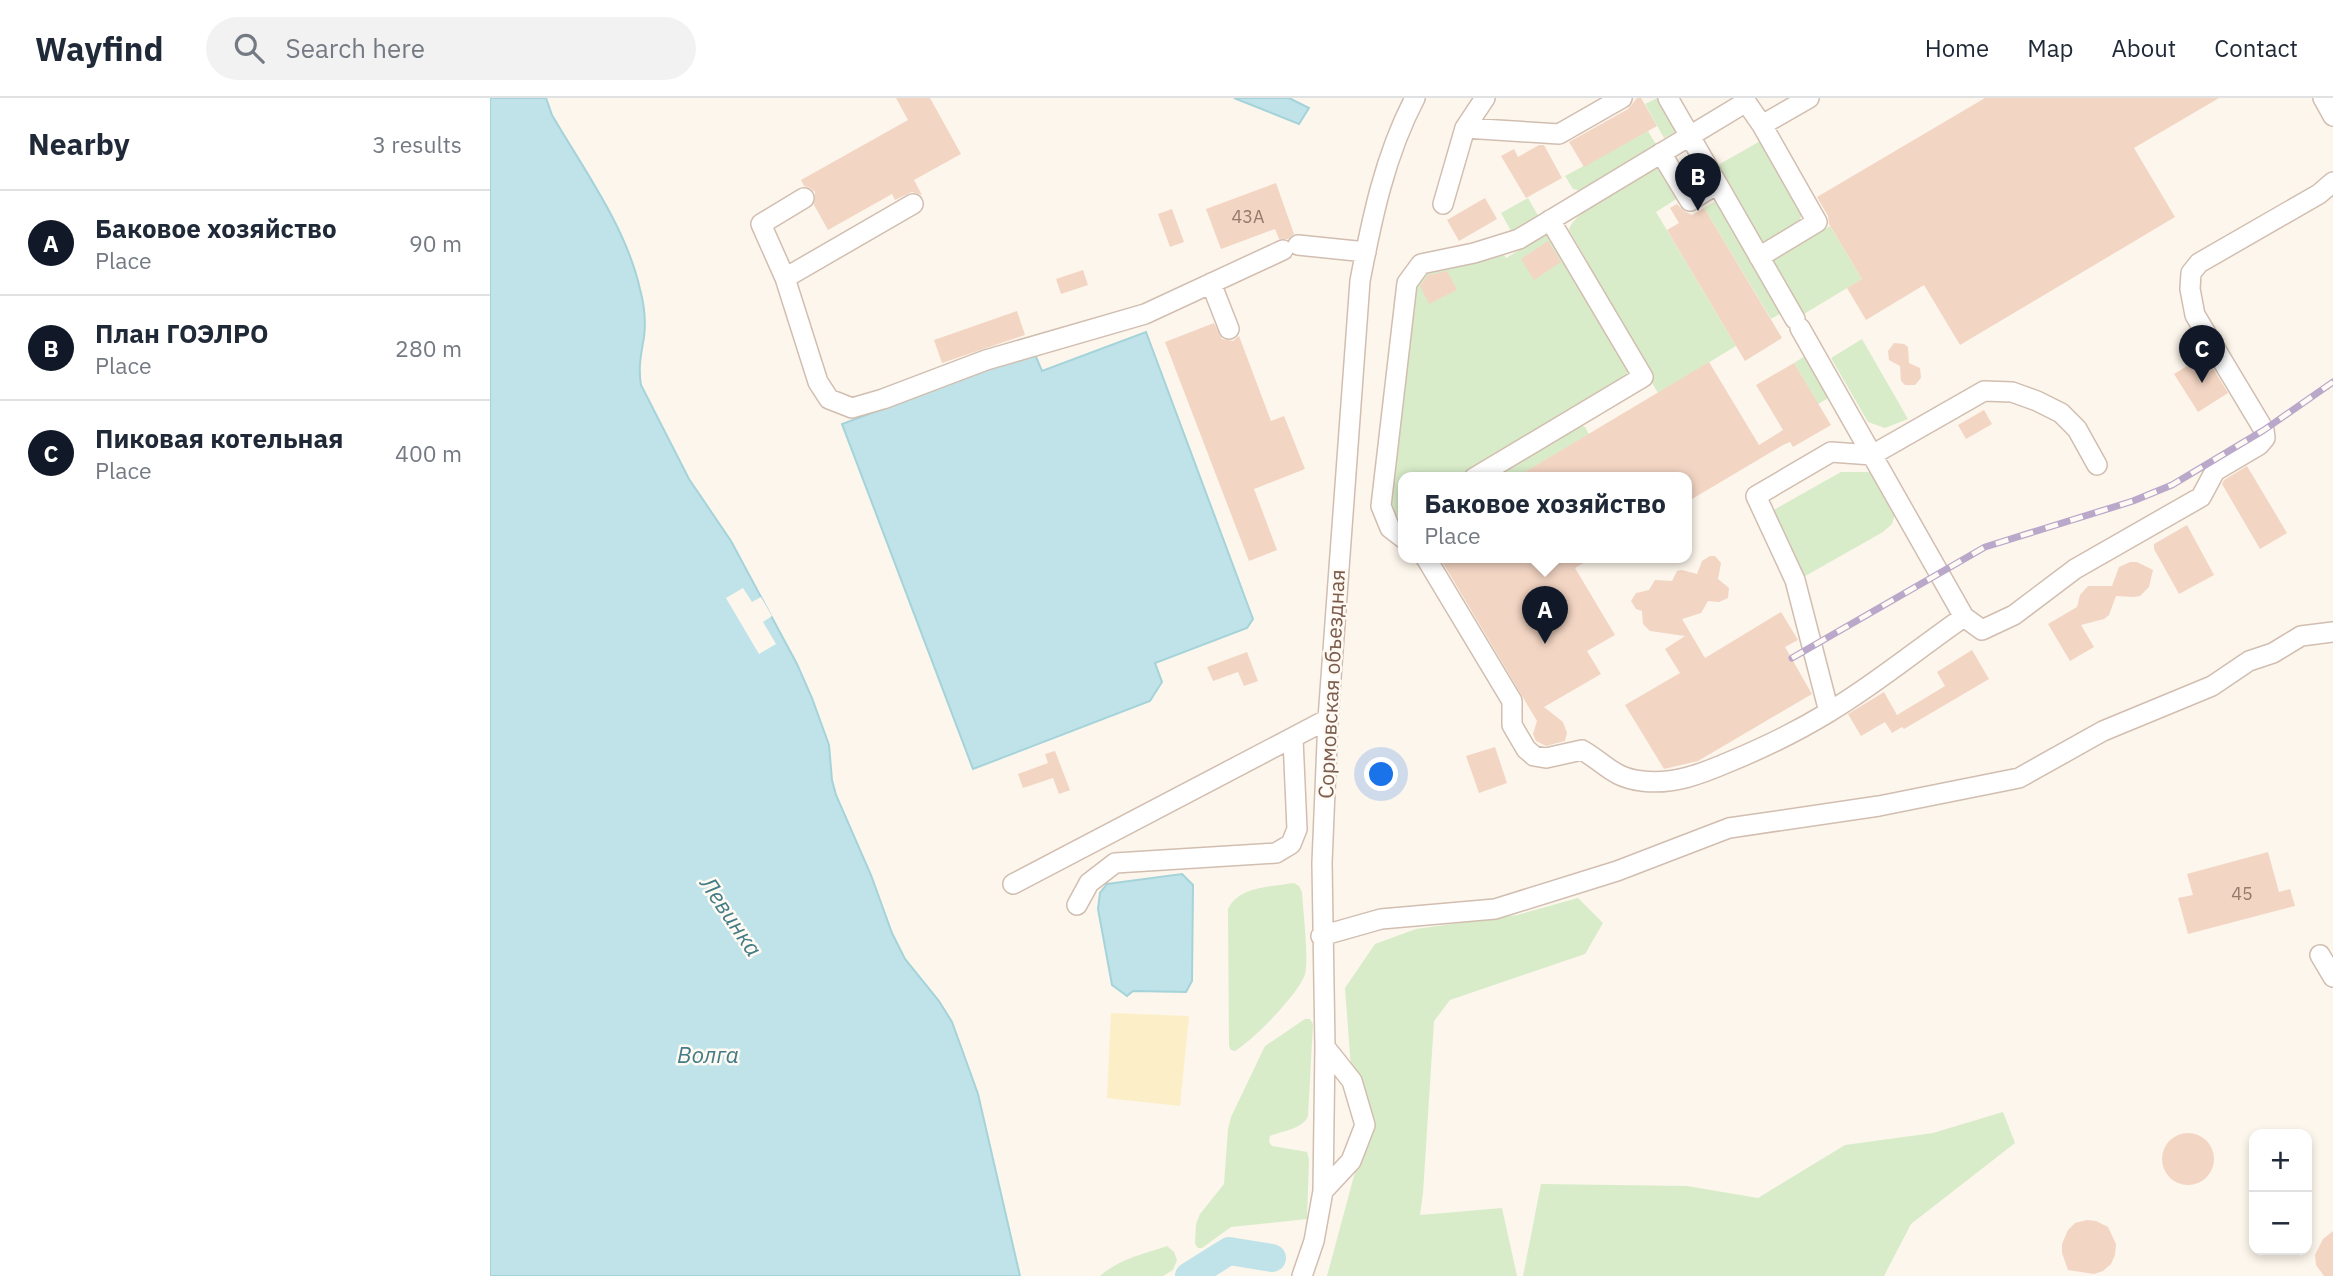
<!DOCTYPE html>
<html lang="en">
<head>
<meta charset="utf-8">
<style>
  :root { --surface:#fff; --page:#f2f2f3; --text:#1f2937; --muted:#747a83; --line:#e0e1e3; --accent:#111827 }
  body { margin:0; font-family:"IBM Plex Sans",sans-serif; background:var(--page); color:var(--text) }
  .controls { position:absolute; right:21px; bottom:21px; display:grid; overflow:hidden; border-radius:14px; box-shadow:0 4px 10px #0003 }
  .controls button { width:63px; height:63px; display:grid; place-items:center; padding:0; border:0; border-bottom:2px solid var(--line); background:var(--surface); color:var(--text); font:35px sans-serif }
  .you { position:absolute; left:892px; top:677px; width:24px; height:24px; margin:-18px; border:5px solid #fff; border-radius:50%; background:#1a73e8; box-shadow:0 0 0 10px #1a73e833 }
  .badge { display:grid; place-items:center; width:46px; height:46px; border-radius:50%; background:var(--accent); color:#fff; font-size:23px; font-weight:700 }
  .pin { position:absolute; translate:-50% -58px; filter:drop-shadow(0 2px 4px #0008) }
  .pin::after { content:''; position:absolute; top:37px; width:24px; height:21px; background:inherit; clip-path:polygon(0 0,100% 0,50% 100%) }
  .popup { position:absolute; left:908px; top:374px; width:294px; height:91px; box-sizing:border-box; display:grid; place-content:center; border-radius:14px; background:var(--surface); filter:drop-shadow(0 2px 5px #0005); font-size:23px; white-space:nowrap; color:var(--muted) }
  .popup b { font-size:26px; color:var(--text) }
  .popup::after { content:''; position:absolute; left:50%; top:100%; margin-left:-14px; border:14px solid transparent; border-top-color:var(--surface) }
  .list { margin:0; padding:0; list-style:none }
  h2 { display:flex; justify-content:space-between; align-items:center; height:91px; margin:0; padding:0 28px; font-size:30px }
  h2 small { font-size:23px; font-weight:400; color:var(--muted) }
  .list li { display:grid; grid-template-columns:46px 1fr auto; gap:21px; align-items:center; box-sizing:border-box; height:105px; padding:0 28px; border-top:2px solid var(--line) }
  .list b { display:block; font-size:26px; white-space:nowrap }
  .list p { margin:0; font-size:23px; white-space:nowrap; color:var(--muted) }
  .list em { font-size:23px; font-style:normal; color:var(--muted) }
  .icon { flex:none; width:38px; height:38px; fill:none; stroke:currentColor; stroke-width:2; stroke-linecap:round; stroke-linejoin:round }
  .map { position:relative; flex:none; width:1843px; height:1178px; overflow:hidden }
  header { display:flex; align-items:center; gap:42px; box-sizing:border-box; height:98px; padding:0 35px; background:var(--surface); border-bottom:2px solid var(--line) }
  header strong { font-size:33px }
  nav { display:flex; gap:38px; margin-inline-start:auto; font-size:24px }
  .search { width:490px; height:63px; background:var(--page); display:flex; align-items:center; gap:18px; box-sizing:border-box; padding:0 24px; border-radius:38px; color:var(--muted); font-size:26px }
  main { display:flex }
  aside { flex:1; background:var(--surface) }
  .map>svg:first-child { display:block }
  .green { fill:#d8ecc9 }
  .sand { fill:#fcefc7 }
  .water { fill:#bfe3e8; stroke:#a5d3da; stroke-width:2 }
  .pier { fill:#fdf6ec }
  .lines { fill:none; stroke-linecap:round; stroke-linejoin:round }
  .river { stroke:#bfe3e8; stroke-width:28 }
  .building { fill:#f3d5c3 }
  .minor-casing { stroke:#d1beb0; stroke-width:22 }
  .minor { stroke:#fff; stroke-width:19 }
  .rail-casing { stroke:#b9a8c9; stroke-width:7 }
  .rail { stroke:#fffaf3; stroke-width:4.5; stroke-dasharray:13; stroke-linecap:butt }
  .labels { text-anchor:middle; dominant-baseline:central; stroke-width:5; stroke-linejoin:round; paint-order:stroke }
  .number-label { font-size:18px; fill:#987a6a }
  .street-label { font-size:21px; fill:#7a5c4d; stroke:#fffaf3 }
  .water-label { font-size:23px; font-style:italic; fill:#437c86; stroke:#fffaf3 }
</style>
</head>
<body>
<header>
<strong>Wayfind</strong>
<div class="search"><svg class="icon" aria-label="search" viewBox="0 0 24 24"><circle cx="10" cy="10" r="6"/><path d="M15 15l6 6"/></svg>Search here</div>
<nav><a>Home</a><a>Map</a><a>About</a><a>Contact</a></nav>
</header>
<main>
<aside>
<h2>Nearby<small>3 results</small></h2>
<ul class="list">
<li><span class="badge">A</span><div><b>Баковое хозяйство</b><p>Place</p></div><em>90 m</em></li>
<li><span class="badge">B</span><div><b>План ГОЭЛРО</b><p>Place</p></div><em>280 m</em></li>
<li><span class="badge">C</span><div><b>Пиковая котельная</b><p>Place</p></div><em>400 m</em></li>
</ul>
</aside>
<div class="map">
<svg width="1843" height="1178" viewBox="0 0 1843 1178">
  <rect width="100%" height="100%" fill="#fdf6ec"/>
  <path class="green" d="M1167,0H1171L1185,26V34L1174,40L1155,6Z
    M1158,33L1168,50L1095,94L1083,91L1075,78Z
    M1274,41L1314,110L1307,130L1274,148L1228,67Z
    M1171,65L1191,98L1166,114L1246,248L1168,295L1092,167L1097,163L1079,132C1084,111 1151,78 1171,65Z
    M1038,100L1050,121L1021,133L1011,115Z
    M1229,101L1293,214L1281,221L1214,110Z
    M1340,128L1372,181L1314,216L1283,162Z
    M1060,134L1082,171L1079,174L1138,273L1135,285L976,380H913V417L910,419L901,415L897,406L921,193L932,170L981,159L994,163L1011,152L1016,160Z
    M1372,241L1418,321L1395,330L1378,324L1341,260Z
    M1318,256L1342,298L1328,306L1304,265Z
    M1085,324L1095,329L1099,336L1025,380H992Z
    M1351,374H1384L1406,413L1402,426L1393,434L1310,481L1282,413Z
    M804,785L809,788L812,794C813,811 819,863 815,876C809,896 763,942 745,953L741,952L739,948L738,811C749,788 780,789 804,785Z
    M1088,800L1113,825L1095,856L960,902L944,923L933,1095L930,1117L1012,1110L1027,1178H837L868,1063L855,890L885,846L926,831L1027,817Z
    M815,921H820L823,926L818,1018C813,1031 792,1033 780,1038L779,1044L782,1048L817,1054L819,1061L817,1121L741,1129L712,1150H708L705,1146L706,1126L710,1116L734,1086L738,1031L741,1019L775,948Z
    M1513,1014L1525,1045L1421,1126L1394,1178H1033L1051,1086L1197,1088L1268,1100L1355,1047L1443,1035Z
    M677,1148L684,1154L687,1162L683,1172L673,1178H610C629,1161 654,1156 677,1148Z"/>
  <path class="sand" d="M621,915L699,918L690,1008L617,1000Z"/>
  <path class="water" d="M0,0H56L62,17C94,72 136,129 150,191C154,206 156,224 154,239C151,257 148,269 151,287L199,381L241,443L307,566L322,600L339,647L342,682L346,697L381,777L402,835L415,861L449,903L462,924L488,996L530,1178H0Z
    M744,0H799L819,10L809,26Z
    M656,234L763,521L757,530L665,565L672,584L660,603L483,671L352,326L544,254L552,273Z
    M692,776L703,787L702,883L696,894L643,893L637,898L622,887L608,811L610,795L617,786Z"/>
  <path class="pier" d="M253,490L262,504L271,499L282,518L273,524L286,546L269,556L236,500Z"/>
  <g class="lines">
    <path class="river" d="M699,1178L739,1153L782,1160"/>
  </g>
  <path class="building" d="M406,0H440L471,56L424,82L432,97L422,94L405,102L402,96L338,132L324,107L325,94L320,90L314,88L311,82L418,22Z
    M1147,0H1151L1167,28L1094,69L1079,44L1138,11Z
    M1495,0H1729L1644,50L1685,119L1470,247L1434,187L1376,222L1357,190L1372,181L1339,126L1338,118L1327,99Z
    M1049,47H1054L1072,80L1036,100L1011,58L1024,51L1028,59Z
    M786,85L804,136L798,141H789L785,131L731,151L716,111Z
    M995,100L1007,121L969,143L957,122Z
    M1187,106L1194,113L1202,117L1214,110L1292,240L1255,263L1177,132L1189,125L1180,110Z
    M682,111L694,144L680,149L668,116Z
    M1058,143L1071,164L1044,182L1031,161Z
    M593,172L598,187L571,196L566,181Z
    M957,173L967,192L939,206L930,188L938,177Z
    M527,213L535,237L452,265L444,242Z
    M724,225L732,241L743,243L749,238L781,323L794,318L815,371L764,391L787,452L759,463L675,244Z
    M1404,245L1414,246L1418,249L1419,265L1430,270L1431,280L1425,287H1415L1411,283L1410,268L1399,262L1398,253Z
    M1715,257L1738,295L1708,314L1684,276Z
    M1219,264L1269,347L1293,332L1266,287L1304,265L1341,327L1303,349L1300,344L1293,347L1197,404V380H1025Z
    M1494,312L1502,326L1476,341L1468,327Z
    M1757,368L1797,435L1770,451L1732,386L1734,382Z
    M1697,427L1724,477L1689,496L1664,451V446Z
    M1220,458H1225L1231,465L1228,481L1239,490L1238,500L1229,504L1218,503L1211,515L1192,521L1215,560L1291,514L1308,542L1295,549L1322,596L1208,663L1174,671L1135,607L1190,575L1175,551L1195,538L1160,533L1153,526L1152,513L1146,511L1141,503L1146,495L1159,492L1165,482L1182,483L1187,473L1192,472L1207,476L1212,463Z
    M950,460H1102L1085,470L1125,537L1097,553L1111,576L1054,609L1073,624L1077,635L1075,643L1056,648L1046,643L1043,636L1047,623Z
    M1640,464H1647L1663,472L1659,489L1650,498L1644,499L1626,498L1619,517L1614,521L1591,527L1604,549L1580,563L1558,526L1587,509L1590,497L1598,488H1622L1629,469Z
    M1482,552L1499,581L1414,631L1412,629L1402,635L1395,624L1371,638L1358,616L1394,594L1407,617L1455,588L1447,574Z
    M757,554L768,583L754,588L748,574L723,583L717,569Z
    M1005,649L1017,685L989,695L976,658Z
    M565,653L580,692L569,696L563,680L533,690L528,676L558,665L555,656Z
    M1778,754L1789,794L1800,791L1805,808L1698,836L1688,800L1703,797L1697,776Z
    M1672 1061a26 26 0 1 1 52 0a26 26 0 1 1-52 0Z
    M1597,1122L1606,1123L1618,1129L1626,1146L1625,1157L1621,1166L1613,1173L1604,1176L1578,1172L1572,1155V1146L1578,1132L1585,1125Z
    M1843,1133V1178H1834L1826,1167L1825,1157L1833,1141Z"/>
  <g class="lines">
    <defs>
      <path id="minor" d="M1178,0L1305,221
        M1833,0L1843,18
        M1272,27L1319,0
        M975,30L1069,36L1132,0
        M1171,55L1200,103L1227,86
        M314,100L271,126L295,180L328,284L339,301L362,310L393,301L496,262L655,216L793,152
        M953,106L975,30L995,0
        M808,147L876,154
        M295,180L423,106
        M721,185L739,231
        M1310,230L1474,519L1492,532L1524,517L1585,471L1711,399L1725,373L1769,347L1775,340L1774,332L1705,217L1700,191L1701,175L1709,165L1829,96L1843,84
        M984,380L1153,279L1060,122
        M913,440L900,430L891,408L917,185L931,166L984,155L1029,141L1256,4L1272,27L1327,124L1269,159
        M936,460L1022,603V627L1036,651L1044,658L1056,660L1092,652C1115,665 1123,680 1152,683C1183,687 1211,676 1239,664C1273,650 1308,633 1339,614C1386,586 1429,550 1474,519
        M1339,614L1305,482L1266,398L1341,354L1382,357L1494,293L1522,294L1547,303L1571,315L1587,331L1607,367
        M523,786L838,621
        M587,807L599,785L625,765L786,755L801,746L807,731L803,641
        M831,838L891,821L1005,811L1127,773L1239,730L1389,708L1529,680L1613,633L1722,588L1759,563L1783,555L1811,538L1843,534
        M1830,857L1843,879
        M833,1093L861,1063L875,1027L862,983L835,949
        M812,1178L824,1143L833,1093L835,949L832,765L838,621L870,183C882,120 895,57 925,0"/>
    </defs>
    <use href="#minor" class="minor-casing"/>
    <use href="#minor" class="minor"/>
    <defs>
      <path id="rail" d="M1302,560L1495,449L1643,403L1682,387L1774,332L1843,284"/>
    </defs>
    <use href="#rail" class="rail-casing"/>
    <use href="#rail" class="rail"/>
  </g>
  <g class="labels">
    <g class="number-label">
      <text x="758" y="118">43А</text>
      <text x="1752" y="795">45</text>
    </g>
    <g class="street-label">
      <text transform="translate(841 586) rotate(-87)">Сормовская объездная</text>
    </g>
    <g class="water-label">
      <text transform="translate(242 818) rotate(56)">Левинка</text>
      <text x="218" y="956">Волга</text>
    </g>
  </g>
</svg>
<div class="controls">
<button>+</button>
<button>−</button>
</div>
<div class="you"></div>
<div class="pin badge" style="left:1055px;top:546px">A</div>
<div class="popup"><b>Баковое хозяйство</b>Place</div>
<div class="pin badge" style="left:1208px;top:113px">B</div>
<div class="pin badge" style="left:1712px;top:285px">C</div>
</div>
</main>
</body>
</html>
